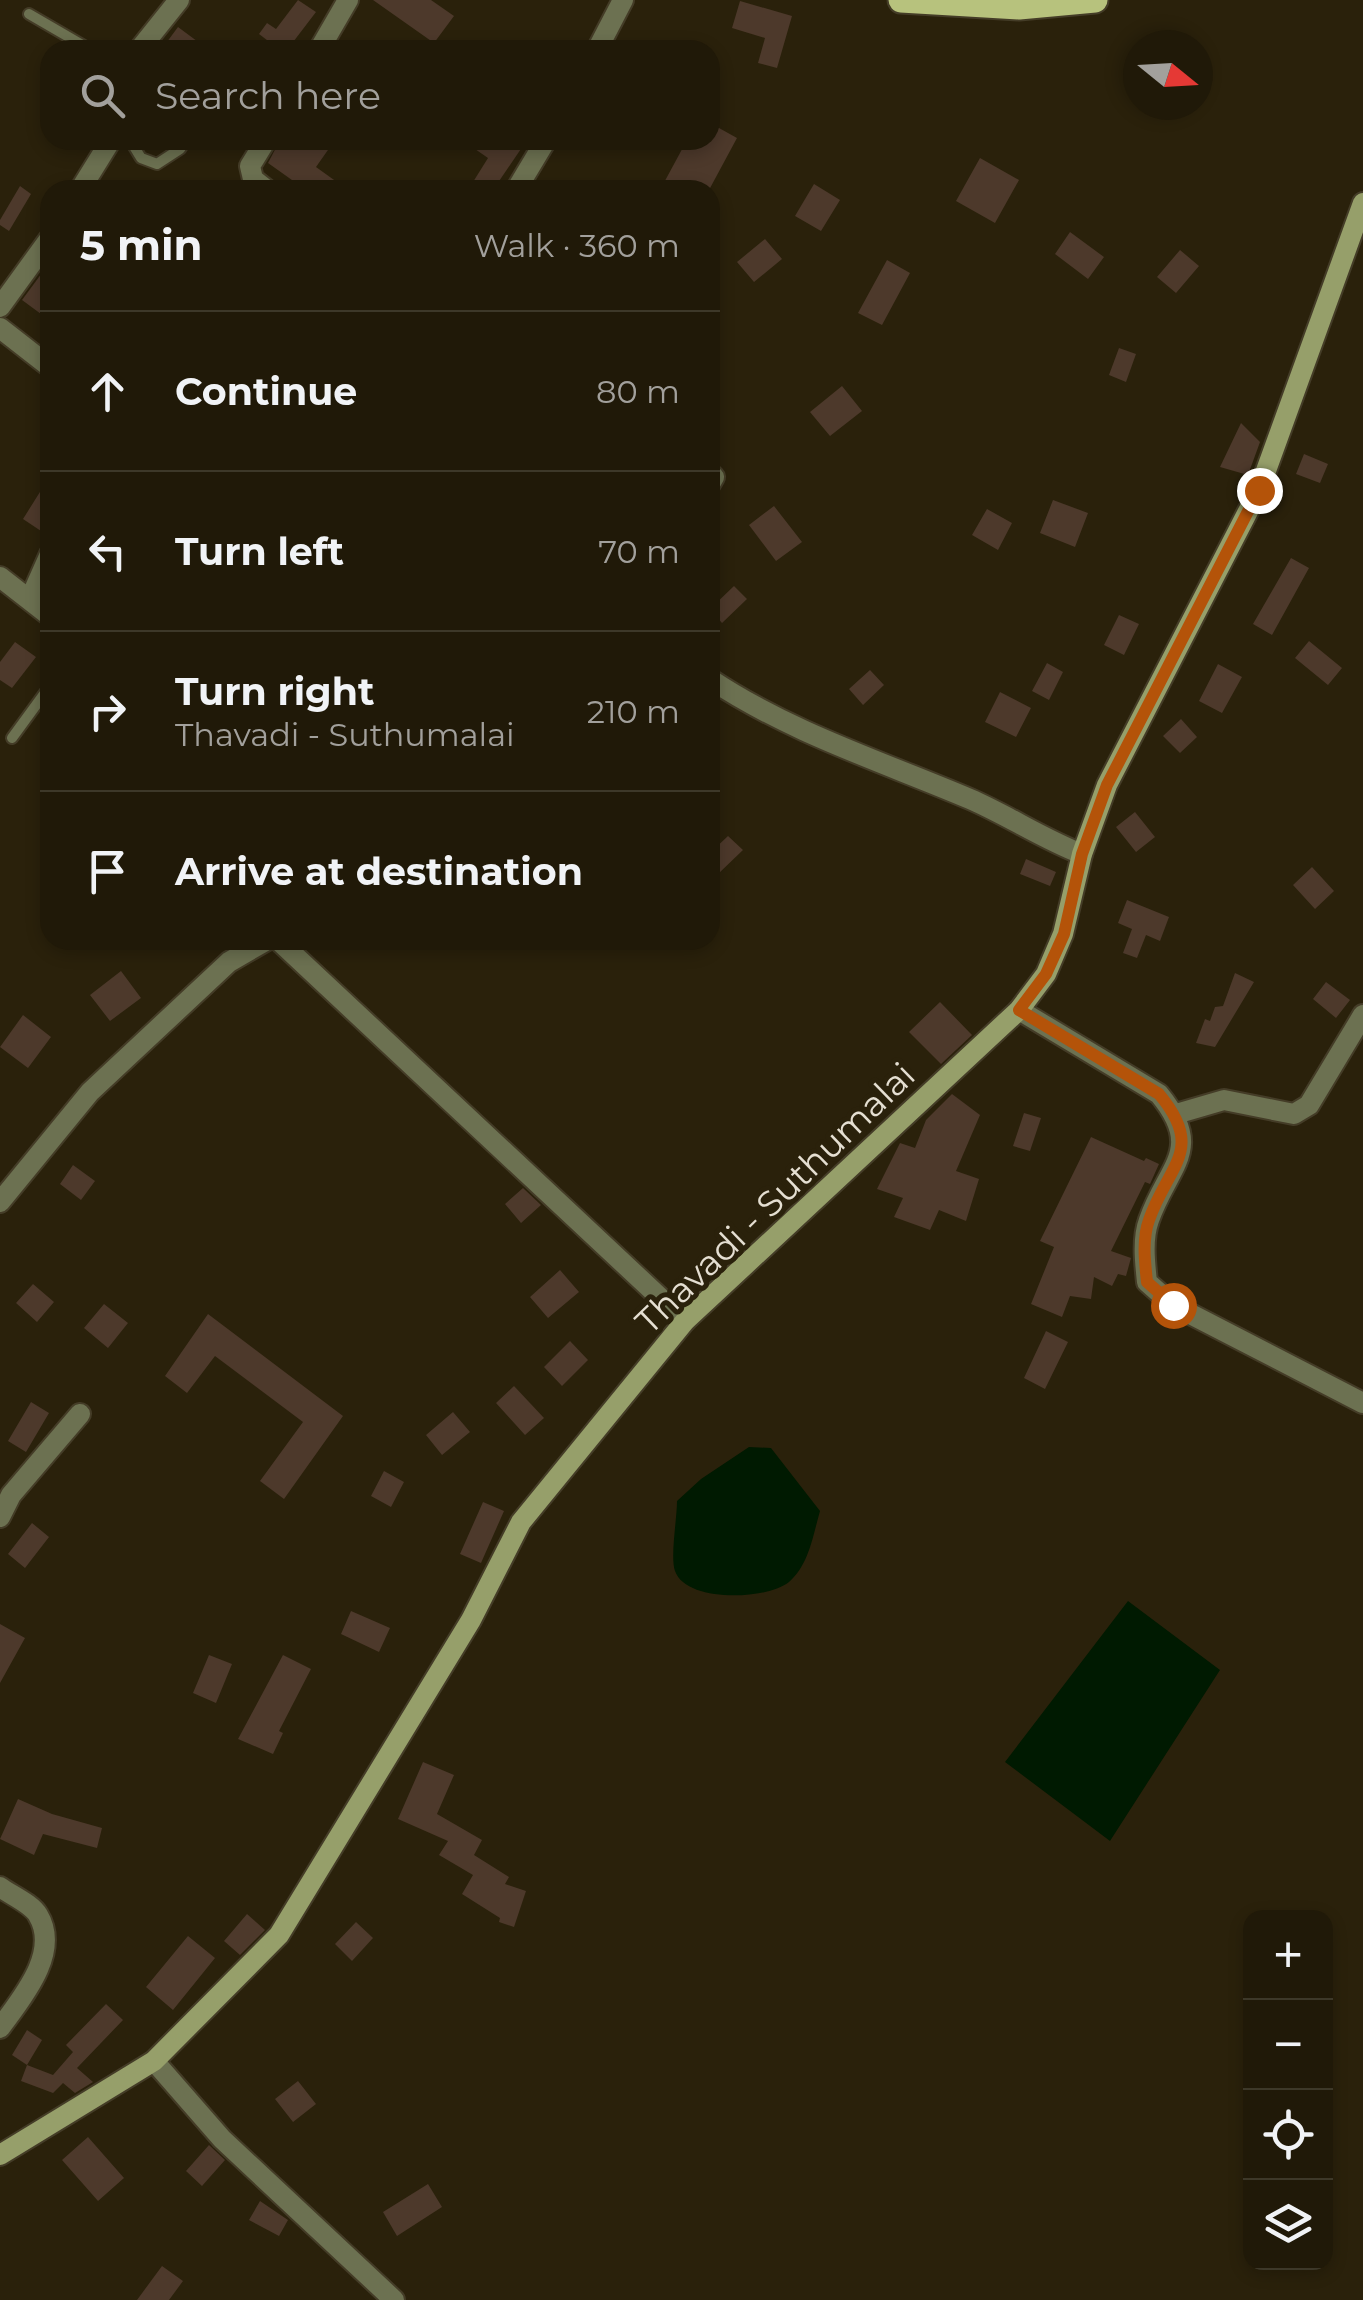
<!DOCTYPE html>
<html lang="en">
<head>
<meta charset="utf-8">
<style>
  :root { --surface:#201908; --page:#282212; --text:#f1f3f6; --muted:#a2a09c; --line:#3d3829 }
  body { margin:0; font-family:Montserrat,sans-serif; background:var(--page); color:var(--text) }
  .controls { position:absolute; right:30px; bottom:30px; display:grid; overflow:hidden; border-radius:20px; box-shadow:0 5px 15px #0003 }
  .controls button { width:90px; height:90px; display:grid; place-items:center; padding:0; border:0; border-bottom:2px solid var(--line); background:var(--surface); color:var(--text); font:50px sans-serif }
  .compass { position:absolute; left:1123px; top:30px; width:90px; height:90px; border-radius:50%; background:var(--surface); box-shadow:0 5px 15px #0003; rotate:108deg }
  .stop { position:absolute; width:30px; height:30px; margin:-22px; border:8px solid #b45309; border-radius:50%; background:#fff }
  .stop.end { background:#b45309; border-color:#fff; box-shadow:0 2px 10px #0008 }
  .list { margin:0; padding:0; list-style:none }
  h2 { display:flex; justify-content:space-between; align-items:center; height:130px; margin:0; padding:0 40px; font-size:42px }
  h2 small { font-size:32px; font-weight:400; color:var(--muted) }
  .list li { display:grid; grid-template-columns:65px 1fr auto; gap:30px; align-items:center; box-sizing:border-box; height:160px; padding:0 40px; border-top:2px solid var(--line) }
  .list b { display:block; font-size:38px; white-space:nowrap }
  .list p { margin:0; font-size:32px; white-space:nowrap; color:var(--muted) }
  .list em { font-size:32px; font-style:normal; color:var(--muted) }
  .icon { flex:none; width:55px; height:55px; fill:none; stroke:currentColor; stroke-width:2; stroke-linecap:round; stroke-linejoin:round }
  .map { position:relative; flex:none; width:1363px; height:2300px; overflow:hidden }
  .search { position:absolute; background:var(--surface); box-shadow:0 5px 15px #0003; left:40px; top:40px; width:680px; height:110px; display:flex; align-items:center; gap:25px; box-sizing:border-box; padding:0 35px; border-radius:30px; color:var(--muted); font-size:38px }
  .panel { position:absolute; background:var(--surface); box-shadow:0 5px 15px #0003; left:40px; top:180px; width:680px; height:770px; border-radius:30px }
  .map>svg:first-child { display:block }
  .water { fill:#001a01 }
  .building { fill:#4d392b }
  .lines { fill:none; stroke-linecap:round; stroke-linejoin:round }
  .service-casing { stroke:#443c27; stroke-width:14 }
  .minor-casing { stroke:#443c27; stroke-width:24 }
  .secondary-casing { stroke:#443c27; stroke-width:24 }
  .primary-casing { stroke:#443c27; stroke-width:29 }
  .service { stroke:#6c7151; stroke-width:10 }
  .minor { stroke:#6c7151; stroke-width:20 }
  .secondary { stroke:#969f6a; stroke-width:20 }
  .primary { stroke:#b7c27d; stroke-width:25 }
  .route { stroke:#b45309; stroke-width:12 }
  .labels { text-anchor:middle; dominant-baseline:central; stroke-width:10; stroke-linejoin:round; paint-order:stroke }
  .street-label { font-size:35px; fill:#e5dfd2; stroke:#2a210b }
</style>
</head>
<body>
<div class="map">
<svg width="1363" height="2300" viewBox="0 0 1363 2300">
  <rect width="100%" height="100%" fill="#2a210b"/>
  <path class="water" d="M749,1447L771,1448L820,1511C813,1535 809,1565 789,1582C767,1600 686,1603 675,1571C670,1557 677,1519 677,1501L701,1479Z
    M1128,1601L1220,1670L1110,1841L1005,1762Z"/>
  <path class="building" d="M298,0L316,12L287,50H280L259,34L267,23L276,29Z
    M373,0H431L454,16L434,43Z
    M740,1L792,16L777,68L758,63L765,38L732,28Z
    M178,27L209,50H161Z
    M710,123L737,138L709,190H660L687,140H710Z
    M280,140H335L316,167L348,190H306L268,163Z
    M462,140H527L493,190H468L488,158Z
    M980,158L1019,180L995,223L956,201Z
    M814,184L840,200L821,231L795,216Z
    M20,186L31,194L9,231L0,225V220Z
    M1070,232L1104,257L1088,279L1055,254Z
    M765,239L782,259L754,282L737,262Z
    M1180,250L1199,266L1176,293L1157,277Z
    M887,260L910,273L882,325L858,313Z
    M50,262V301L41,314L22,300Z
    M1119,348L1136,354L1126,382L1109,375Z
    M842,386L862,411L830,436L810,412Z
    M1241,423L1260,442L1248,475L1220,467Z
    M1304,454L1328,464L1320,483L1296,474Z
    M50,476V524L44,533L23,519Z
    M1053,500L1088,513L1075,547L1040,533Z
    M774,506L802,542L776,561L749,525Z
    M987,509L1012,523L998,550L972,535Z
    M1291,558L1309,568L1272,635L1253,624Z
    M734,586L747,599L722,623L710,609Z
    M1119,615L1139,624L1124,655L1104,645Z
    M1309,641L1342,668L1328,685L1295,658Z
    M15,642L36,657L12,688L0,680V662Z
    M1047,663L1063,672L1049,700L1032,691Z
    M1218,664L1242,677L1222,713L1199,701Z
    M870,670L884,685L863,705L849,689Z
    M1000,692L1031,708L1016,737L985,722Z
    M1181,719L1197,737L1180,753L1163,736Z
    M1135,812L1155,837L1136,852L1116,827Z
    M728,836L743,850L718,874L710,866V853Z
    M1026,859L1056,872L1050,886L1020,874Z
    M1312,867L1334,891L1315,909L1293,885Z
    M1127,900L1169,917L1160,941L1146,935L1137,958L1123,953L1132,929L1118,923Z
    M121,971L141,998L110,1021L90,995Z
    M1235,973L1254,982L1215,1047L1196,1043L1205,1019L1210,1021L1215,1007L1223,1006Z
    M1326,982L1350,1000L1336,1018L1313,999Z
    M940,1002L972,1035L941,1064L909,1032Z
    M23,1015L51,1037L28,1068L0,1047Z
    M952,1094L980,1115L956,1171L979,1179L966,1221L939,1210L930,1230L894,1217L903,1198L877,1189L900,1143L915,1148L926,1120Z
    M1024,1113L1041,1118L1030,1151L1013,1146Z
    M1091,1137L1144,1161L1146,1158L1159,1164L1150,1184L1145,1182L1111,1251L1131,1258L1126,1276L1118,1274L1112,1286L1094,1277L1091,1299L1070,1296L1062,1317L1031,1304L1054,1247L1040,1241Z
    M73,1165L95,1181L81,1200L60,1184Z
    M523,1188L541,1205L521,1223L505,1204Z
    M560,1270L579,1292L548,1318L530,1297Z
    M33,1284L54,1302L37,1322L16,1303Z
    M104,1304L128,1323L108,1348L84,1328Z
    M208,1314L343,1416L284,1499L260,1481L303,1422L215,1356L187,1393L165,1376Z
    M1046,1331L1068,1342L1045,1389L1024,1378Z
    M570,1341L588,1360L562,1386L544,1367Z
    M514,1386L544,1418L525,1435L496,1403Z
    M31,1402L49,1413L26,1452L8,1441Z
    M453,1412L470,1432L442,1455L426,1435Z
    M384,1471L404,1482L391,1507L371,1496Z
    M483,1502L504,1511L481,1563L460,1554Z
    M32,1523L49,1537L25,1568L8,1554Z
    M351,1611L390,1628L379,1652L341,1634Z
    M0,1624L25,1638L0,1683Z
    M209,1655L232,1664L216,1703L193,1693Z
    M283,1655L311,1669L279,1731L283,1733L273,1754L238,1739Z
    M423,1762L454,1775L437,1814L482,1840L474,1855L509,1877L505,1884L526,1891L514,1927L499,1922L500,1918L462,1894L473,1875L439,1855L448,1841L398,1819Z
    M18,1799L52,1814L102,1828L97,1848L43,1834L34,1855L0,1839Z
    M247,1914L265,1930L240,1955L224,1941Z
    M356,1922L373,1938L352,1961L335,1944Z
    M188,1936L215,1958L173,2010L146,1987Z
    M106,2004L123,2020L77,2068L93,2082L75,2093L63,2083L53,2093L21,2081L27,2065L53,2075L73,2052L66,2045Z
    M27,2030L42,2040L27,2065L12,2055Z
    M298,2081L316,2104L293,2122L275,2099Z
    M88,2137L124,2178L98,2201L62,2160Z
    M209,2145L225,2160L202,2186L186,2171Z
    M428,2184L442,2207L397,2236L383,2212Z
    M260,2201L288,2220L279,2236L249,2220Z
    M162,2266L183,2281L169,2300H137Z"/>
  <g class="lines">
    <defs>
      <path id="service" d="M29,14L91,50
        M130,140L141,158L157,164L180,149L186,140
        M12,738L50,686"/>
      <path id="minor" d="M139,50L179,0
        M319,50L348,0
        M597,50L623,0
        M266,140L250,166L253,179L267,190
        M80,190L111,140
        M516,190L546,140
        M0,307L50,238
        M0,328L50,367
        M710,473L714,477L710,484
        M0,577L50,616
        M30,599L50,554
        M710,679C789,732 883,762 970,799C1009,816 1043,839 1082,854
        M278,940L685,1321
        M1019,1010L1159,1094C1205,1150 1168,1165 1149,1220C1142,1239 1145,1263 1147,1282L1173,1305L1363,1403
        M1176,1114L1224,1100L1294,1114L1309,1105L1363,1015
        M0,1202L90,1092L229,962L267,940
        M0,1517L11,1495L80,1414
        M0,1887C11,1895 32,1904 38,1915C61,1953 21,1999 0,2028
        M154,2061L222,2139L394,2300"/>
      <path id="secondary" d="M0,2155L154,2061L279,1935L471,1620L521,1522L685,1321L1019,1010L1046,974L1063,934L1082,854L1107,785L1259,490L1363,203"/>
      <path id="primary" d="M901,0L1019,7L1095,0"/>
    </defs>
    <use href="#service" class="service-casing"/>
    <use href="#minor" class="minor-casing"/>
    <use href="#secondary" class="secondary-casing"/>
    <use href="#primary" class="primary-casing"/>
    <use href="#service" class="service"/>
    <use href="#minor" class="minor"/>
    <use href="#secondary" class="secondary"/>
    <use href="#primary" class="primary"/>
  </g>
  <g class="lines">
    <path class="route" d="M1173,1305L1147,1282C1145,1263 1142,1239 1149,1220C1168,1165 1206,1150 1159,1094L1019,1010L1046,974L1064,934L1082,854L1107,785L1259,490"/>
  </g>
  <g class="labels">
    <g class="street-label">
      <text transform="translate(775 1198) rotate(-44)">Thavadi - Suthumalai</text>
    </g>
  </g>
</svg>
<div class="controls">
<button>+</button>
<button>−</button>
<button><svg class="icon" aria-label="locate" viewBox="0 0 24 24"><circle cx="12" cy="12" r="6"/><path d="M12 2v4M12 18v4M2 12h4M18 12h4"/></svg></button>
<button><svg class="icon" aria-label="layers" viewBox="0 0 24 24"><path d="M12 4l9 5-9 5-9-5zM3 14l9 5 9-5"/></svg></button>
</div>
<svg class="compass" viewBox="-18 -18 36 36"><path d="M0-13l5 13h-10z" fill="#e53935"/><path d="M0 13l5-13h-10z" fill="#a2a09c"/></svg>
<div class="stop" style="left:1173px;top:1305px"></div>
<div class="stop end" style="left:1259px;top:490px"></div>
<div class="search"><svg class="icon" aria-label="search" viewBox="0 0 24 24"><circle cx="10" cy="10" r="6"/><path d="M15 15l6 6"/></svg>Search here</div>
<section class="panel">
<h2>5 min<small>Walk · 360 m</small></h2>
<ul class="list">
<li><svg class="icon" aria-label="ahead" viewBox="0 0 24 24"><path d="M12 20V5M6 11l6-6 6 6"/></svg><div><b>Continue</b></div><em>80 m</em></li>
<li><svg class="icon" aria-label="left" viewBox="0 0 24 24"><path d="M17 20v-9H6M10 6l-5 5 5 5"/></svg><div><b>Turn left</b></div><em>70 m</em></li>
<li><svg class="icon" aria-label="right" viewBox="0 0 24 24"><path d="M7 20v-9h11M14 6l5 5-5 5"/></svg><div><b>Turn right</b><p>Thavadi - Suthumalai</p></div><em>210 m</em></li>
<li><svg class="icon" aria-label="arrive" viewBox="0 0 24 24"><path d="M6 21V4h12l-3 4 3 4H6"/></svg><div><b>Arrive at destination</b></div></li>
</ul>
</section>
</div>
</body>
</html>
